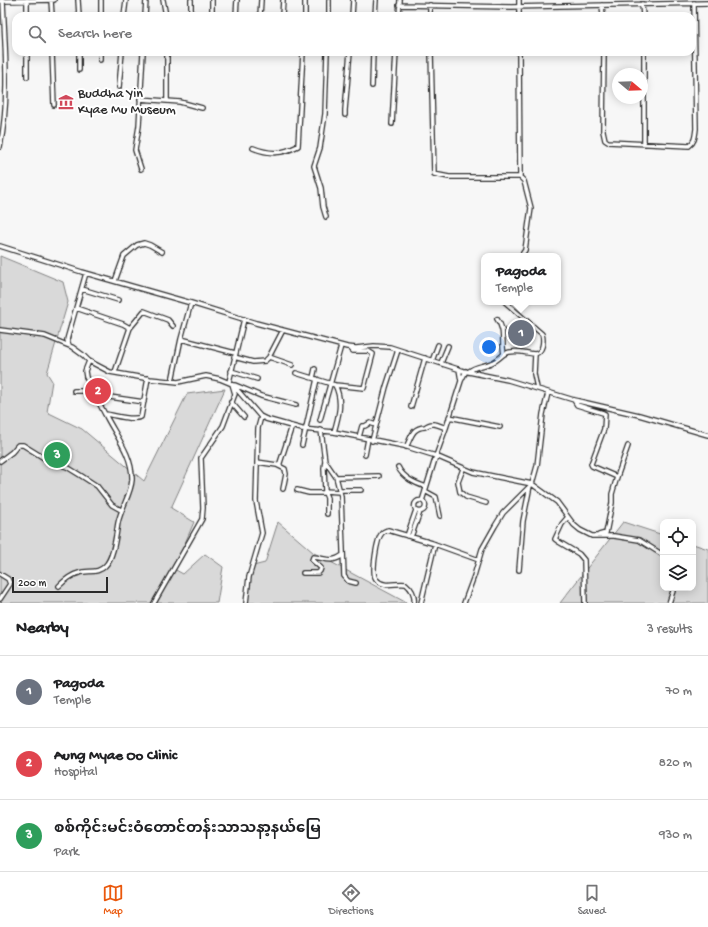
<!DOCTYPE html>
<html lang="en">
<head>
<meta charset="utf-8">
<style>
  :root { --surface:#fff; --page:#f2f2f2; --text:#202124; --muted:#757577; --line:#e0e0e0; --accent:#ea580c }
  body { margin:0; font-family:"Gochi Hand","Noto Sans Myanmar",sans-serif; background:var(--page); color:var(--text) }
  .controls { position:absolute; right:12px; bottom:12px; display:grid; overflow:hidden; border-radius:8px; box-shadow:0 2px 10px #0003 }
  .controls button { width:36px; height:36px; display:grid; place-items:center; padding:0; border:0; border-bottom:1px solid var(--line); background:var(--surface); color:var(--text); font:20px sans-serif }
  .compass { position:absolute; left:612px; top:68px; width:36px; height:36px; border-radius:50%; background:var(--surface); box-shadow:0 2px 10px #0003; rotate:109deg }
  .scale { position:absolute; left:12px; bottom:10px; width:96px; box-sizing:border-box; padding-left:4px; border:2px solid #2b2b2b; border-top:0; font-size:11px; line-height:14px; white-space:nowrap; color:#2b2b2b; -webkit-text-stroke:3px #fff; paint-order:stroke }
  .you { position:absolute; left:489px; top:347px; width:14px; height:14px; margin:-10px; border:3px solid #fff; border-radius:50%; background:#1a73e8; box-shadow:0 0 0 6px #1a73e833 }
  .badge { display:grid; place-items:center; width:26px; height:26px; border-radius:50%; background:var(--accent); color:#fff; font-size:13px; font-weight:700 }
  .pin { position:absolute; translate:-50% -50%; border:2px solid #fff; box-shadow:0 1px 4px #0006 }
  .popup { position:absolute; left:481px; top:253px; width:80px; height:52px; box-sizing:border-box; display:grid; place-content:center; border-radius:8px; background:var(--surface); filter:drop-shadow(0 1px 3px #0005); font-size:13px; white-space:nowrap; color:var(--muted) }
  .popup b { font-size:15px; color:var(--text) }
  .popup::after { content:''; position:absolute; left:50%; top:100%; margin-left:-8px; border:8px solid transparent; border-top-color:var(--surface) }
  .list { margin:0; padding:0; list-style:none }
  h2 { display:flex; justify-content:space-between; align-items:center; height:52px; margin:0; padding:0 16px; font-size:17px }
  h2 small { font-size:13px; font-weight:400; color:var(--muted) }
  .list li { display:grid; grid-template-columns:26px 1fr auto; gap:12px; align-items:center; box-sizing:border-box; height:72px; padding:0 16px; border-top:1px solid var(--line) }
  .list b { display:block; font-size:15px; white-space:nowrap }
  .list p { margin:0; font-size:13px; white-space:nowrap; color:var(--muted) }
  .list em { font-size:13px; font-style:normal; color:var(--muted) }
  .icon { flex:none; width:22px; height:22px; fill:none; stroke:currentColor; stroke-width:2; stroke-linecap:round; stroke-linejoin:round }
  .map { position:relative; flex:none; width:708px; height:603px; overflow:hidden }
  .search { position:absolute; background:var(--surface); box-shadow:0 2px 10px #0003; left:12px; right:12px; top:12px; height:44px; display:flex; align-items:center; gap:10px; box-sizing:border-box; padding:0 14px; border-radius:12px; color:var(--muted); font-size:15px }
  .sheet { height:268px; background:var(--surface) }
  nav { display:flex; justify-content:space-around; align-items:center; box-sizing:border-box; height:56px; border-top:1px solid var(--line); background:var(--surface); font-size:11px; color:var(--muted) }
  nav a { display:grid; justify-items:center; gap:2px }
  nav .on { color:var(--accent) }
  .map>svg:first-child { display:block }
  .green { fill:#d9d9d9; stroke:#828282 }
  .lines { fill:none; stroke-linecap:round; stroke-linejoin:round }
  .minor-casing { stroke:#2b2b2b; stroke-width:6 }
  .minor { stroke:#fff; stroke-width:3.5 }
  .labels { text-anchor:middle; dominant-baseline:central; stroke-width:4; stroke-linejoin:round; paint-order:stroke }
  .poi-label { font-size:14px; fill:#2b2b2b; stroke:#fff; text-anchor:start }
</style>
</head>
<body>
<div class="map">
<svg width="708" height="603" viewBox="0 0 708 603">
  <rect width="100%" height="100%" fill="#f7f7f7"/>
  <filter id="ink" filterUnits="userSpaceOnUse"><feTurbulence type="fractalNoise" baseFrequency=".025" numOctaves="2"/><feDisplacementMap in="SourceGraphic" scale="8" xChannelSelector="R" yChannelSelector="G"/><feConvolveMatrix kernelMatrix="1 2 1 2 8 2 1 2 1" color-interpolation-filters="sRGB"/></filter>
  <g filter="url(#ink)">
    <path class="green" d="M0,256L63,282L68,302L47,373L52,381L47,412L82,429L144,481L187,394L225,389L171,508L194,522L174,569L183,574L205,554L223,567L217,603H0Z
      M278,522L314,553L407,603H246L253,566L265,563Z
      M623,522L663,535V588H693V544L708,549V603H560Z"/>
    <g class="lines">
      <defs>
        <path id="minor" d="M51,0L52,16
          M78,0L79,16
          M163,0L166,16
          M191,0V16
          M519,0V16
          M0,1L54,0
          M642,4L643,16
          M399,5L511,7L708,3
          M430,5V16
          M602,5L603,16
          M27,16V0
          M101,16V0
          M124,16L126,0
          M145,16L146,0
          M212,16V0
          M236,16L237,0
          M260,16L261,0
          M282,16L283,0
          M305,16V0
          M329,16V0
          M352,16L353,0
          M375,16L376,0
          M399,16L400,0
          M52,52L54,105
          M79,52V70
          M431,52L434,174L449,177H520L524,181L531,208L525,250L521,256
          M519,52L520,177
          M604,52L603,131L605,140L608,142L689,146C695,142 695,136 696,129L694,3
          M644,52V144
          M100,60V52
          M27,77V52
          M372,86L373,52
          M119,87L122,52
          M140,99L180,102L202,108
          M167,100V52
          M345,115V110L350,52
          M392,124L396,52
          M0,147C10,99 5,49 3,0
          M253,148C271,155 282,154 298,146L303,52
          M141,169L135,150L139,126L143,52
          M326,217L323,207L321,188L314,166L320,148L325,114L327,52
          M0,246L82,272L191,303L256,323L347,347L356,348L374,346L390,347L464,371L508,380L574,400L639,415L708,435
          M115,281L124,256L137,245L144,243L150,245L162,252
          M82,289L118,300
          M505,302L542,334C544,341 543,352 535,354L534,374L537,388
          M76,308L123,324L130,328
          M497,319C506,331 501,340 504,354
          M0,330L45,336L72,347L83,355L89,361L110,372L150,379L178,382L206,376L220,379L232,384L235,394L223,426L201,458L203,508L202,519L154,603
          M181,339L235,353
          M69,345L67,340L68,336L86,273
          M234,357L253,362L265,361L269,357L283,330
          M269,357L292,365
          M432,361L438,345
          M441,363L448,346
          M459,369L461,381
          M231,371L257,379
          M115,372L130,328L144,311L168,320L173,326
          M468,372C477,365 482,367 491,363C497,361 500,357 504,354C514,349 525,353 535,354
          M296,373L335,385L364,388L373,354L368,351H353L350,348
          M313,378L315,369
          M172,381L181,339L191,303
          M229,382L244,319
          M233,385L260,416L266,419L302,429L334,432L404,446L436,456L473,472L532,484L557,502L574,525L580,530L592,536H614L639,540L663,555
          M235,385L261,396L296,405
          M74,391H93
          M96,395L144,402
          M574,400L577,405L603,413L605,414L604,429L591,464L592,466L617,477L612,494V503L606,533L599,535
          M231,402L244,417
          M411,407L425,358
          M105,414C115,415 131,421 141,417L148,378
          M449,417L500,427
          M320,420L341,346
          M321,430L325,461L336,477L341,496L344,576L348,581L356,583
          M334,432C339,415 343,401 335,385
          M359,437L362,426H365L370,423L376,425
          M372,441L386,387L398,350
          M302,445L317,379
          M406,447C412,437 411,428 425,427C432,421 438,425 446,428
          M365,455L368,439
          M0,461L12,452L18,445H23L44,458L67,467L80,475L97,486L112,505L121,510
          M257,462L277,465L285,469L286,474L283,489
          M279,466L292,426
          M398,467C403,478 415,483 426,487
          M463,469L458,482L460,492L466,497L486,503
          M336,477L379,476
          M617,477L628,446
          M297,490L309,493H324L325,491L324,468L325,461
          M339,490H361
          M325,491L340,492
          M425,491L436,497L440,516
          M325,493L327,498V514
          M414.5 506a5.5 5.5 0 1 1 11 0a5.5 5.5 0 1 1-11 0Z
          M422,501L436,456L446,428L461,381L466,371
          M568,517L562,524L555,539L559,542L579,554L584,560L585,603
          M407,536L416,510
          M411,537L420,512
          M519,570L523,521L530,486
          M303,573H318L320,571L321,568L312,560L313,557C326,558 330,564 343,555
          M0,574L8,579L10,584L0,599
          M59,586C65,580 71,575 79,573C88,570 98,574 105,566C114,558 116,534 118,523C121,508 131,494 132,480C133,457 117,437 107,418C100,405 93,391 86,377L85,371L89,361
          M246,603L249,577L262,533L256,501L258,428L261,417
          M414,603C415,596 412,589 406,584C396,582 384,589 376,579C371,573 377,538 382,533C384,531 385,531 388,530L432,543L479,560
          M421,603L435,544
          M464,603L474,576L482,549L495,526L503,513L532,484L537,466L543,414L548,393
          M669,603L674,588"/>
      </defs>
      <use href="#minor" class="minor-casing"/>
      <use href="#minor" class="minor"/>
    </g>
  </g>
  <defs>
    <symbol id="museum-bare" viewBox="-9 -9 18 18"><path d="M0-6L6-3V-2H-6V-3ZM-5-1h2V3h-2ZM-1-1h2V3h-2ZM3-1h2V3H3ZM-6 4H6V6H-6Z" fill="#d1495b" stroke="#fff" stroke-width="2.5" paint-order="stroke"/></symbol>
  </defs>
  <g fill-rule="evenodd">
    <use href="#museum-bare" x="55" y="91" width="22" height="22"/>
  </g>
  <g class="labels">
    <g class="poi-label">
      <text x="78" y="94">Buddha Yin<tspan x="78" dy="16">Kyae Mu Museum</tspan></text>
    </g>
  </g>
</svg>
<div class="controls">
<button><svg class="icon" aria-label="locate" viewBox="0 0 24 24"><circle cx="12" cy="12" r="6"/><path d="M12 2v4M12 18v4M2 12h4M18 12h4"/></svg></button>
<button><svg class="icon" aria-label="layers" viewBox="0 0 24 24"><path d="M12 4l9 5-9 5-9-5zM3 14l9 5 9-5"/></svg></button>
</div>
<svg class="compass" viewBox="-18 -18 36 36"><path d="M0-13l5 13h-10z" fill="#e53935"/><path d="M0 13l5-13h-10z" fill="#757577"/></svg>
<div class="scale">200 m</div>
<div class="you"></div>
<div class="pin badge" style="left:521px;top:333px;background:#6b7280">1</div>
<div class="popup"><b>Pagoda</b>Temple</div>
<div class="pin badge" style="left:98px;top:391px;background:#e0444e">2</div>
<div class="pin badge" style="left:57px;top:455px;background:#2e9e5b">3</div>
<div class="search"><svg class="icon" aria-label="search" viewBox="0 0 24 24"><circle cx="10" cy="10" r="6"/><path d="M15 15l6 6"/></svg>Search here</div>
</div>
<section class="sheet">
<h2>Nearby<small>3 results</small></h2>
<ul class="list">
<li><span class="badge" style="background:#6b7280">1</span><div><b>Pagoda</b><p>Temple</p></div><em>70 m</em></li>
<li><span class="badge" style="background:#e0444e">2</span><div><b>Aung Myae Oo Clinic</b><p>Hospital</p></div><em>820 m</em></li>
<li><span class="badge" style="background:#2e9e5b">3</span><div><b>စစ်ကိုင်းမင်းဝံတောင်တန်းသာသနာ့နယ်မြေ</b><p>Park</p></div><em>930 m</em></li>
</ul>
</section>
<nav>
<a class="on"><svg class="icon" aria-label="map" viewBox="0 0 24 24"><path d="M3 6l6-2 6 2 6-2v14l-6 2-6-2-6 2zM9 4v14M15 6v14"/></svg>Map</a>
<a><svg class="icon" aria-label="directions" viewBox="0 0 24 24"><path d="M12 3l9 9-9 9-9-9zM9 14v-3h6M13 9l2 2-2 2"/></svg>Directions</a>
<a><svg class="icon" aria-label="saved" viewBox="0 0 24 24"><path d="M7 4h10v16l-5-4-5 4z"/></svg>Saved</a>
</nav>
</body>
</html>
